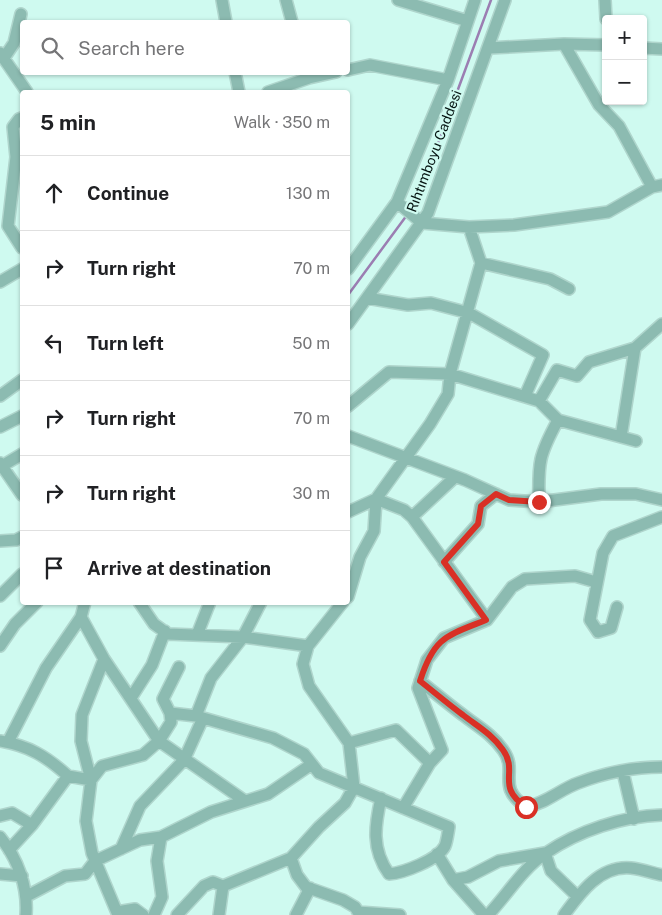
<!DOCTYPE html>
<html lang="en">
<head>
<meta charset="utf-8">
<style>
  :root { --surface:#fff; --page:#f6f6f6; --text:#202124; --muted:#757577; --line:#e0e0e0 }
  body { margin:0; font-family:"Public Sans",sans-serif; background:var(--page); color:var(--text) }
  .controls { position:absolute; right:15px; top:15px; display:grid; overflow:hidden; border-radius:5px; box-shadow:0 1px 4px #0004 }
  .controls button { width:45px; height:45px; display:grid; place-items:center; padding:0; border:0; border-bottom:1px solid var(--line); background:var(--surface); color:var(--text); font:25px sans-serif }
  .stop { position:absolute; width:15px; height:15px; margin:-11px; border:4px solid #d93025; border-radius:50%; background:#fff }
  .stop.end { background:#d93025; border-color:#fff; box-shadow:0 1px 5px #0008 }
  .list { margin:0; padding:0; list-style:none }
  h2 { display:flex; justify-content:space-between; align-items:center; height:65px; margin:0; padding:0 20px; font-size:21px }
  h2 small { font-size:16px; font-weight:400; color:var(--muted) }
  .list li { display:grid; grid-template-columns:32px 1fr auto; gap:15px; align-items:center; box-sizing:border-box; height:75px; padding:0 20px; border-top:1px solid var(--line) }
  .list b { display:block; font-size:19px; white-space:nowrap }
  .list em { font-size:16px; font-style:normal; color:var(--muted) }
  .icon { flex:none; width:28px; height:28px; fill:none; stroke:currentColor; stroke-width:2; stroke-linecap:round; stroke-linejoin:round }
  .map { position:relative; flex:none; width:662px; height:915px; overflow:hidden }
  .search { position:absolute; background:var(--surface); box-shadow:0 1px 4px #0004; left:20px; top:20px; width:330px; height:55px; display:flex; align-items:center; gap:12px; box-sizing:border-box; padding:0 18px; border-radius:5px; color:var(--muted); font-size:19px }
  .panel { position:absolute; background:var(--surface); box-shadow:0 1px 4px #0004; left:20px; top:90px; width:330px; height:515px; border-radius:5px }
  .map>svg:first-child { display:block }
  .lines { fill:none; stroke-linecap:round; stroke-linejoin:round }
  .stream { stroke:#9b7eb2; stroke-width:2.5 }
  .minor-casing { stroke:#afd5cc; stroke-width:14 }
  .minor { stroke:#8cbbb1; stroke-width:11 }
  .route { stroke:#d93025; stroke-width:6 }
  .labels { text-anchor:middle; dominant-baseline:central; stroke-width:4.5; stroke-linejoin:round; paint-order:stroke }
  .street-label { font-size:14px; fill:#041310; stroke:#cffaf0 }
</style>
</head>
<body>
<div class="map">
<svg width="662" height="915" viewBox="0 0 662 915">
  <rect width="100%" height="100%" fill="#cffaf0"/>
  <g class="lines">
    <path class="stream" d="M412,209L416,203L491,0
      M348,295L407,215"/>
    <defs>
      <path id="minor" d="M222,0L226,22
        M286,0L292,22
        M398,0L468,21
        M605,0L606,19
        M564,44L599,105L619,126L652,187
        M489,48L564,44L606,45
        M643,48L662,49
        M0,53L27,92
        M4,58L14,43L21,14
        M348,70L370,65L448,80
        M235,72L239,92
        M268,92L309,78L336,72
        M22,118L19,119L13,127L16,157L8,226L22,248
        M397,202L422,223L469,227L514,225L608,212L652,187L662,185
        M481,263L550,279L569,289
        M348,269L397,202L448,80L475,0
        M0,282L22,269
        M367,298L408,305L431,303L469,313L543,355L525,396
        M348,324L428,213L505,0
        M0,396L22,380
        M539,401L557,370L577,376L589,362L635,348L662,324
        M348,406L389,372L450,374L539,401L558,420C539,455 538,462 539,502
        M558,420L636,441
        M0,427L22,416
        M348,436L465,480L509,500L539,502L601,494H636L662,500
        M621,437L635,348
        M0,463L22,495
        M2,466L22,454
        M348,512L376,499L430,424L448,394L450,374L481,263L469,227
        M412,517L455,477
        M0,541L16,540L22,537
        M444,562L478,524L481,506L496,494
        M0,596L22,574
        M348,597L360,557L374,531L376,499L404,510L412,517L487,620
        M85,602L81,617L104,659L159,741L245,801
        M139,602L154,624L168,634L243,637L308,646
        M617,607L611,628L598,632L590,620L603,553L613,536L662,517
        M197,635L210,602
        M0,646L15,624L37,602
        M104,659L82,715L81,741L91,780L86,821L92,853L118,915
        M420,681C434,692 448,704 463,715C477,726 492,734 503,750C519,772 495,786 526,807C547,803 559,790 578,783C604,773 635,767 662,767
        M131,698L152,665L165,631
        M170,713L196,716L273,738L304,754L319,773L449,827C448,833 447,841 445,846C438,860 403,873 389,874C371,849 375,825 381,798
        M196,716L211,678L243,637L261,602
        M0,741C29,746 46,756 68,776
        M8,742L46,668L81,617
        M349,743L396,730L430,763
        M623,772L634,819
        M403,808L430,763L442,750L418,688L427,660L444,638L487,620L512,587L525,579L575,576L596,582
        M0,816L12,813L32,825
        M0,837C18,859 28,887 26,915
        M121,849L140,806L184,760L203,718
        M9,850L32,825L68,776L91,780L102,766L143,755L159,741L171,722L170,713L163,699L179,667
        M437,854L453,880L484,915
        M291,858L297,875L306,887L343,900L355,907L360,915
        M0,874L22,876
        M453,880L468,877L499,861L545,853L551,871L578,897
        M27,896L65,876L85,874L95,861L140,840L161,837L211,812L268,794L312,764
        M117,912L135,909L143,915
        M358,912L400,915
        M154,915L162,897L157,861L161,837
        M177,915L204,886L213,882L223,886L291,858L319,827L345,803L354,787L349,743L309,686L303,664L308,646L343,602
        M219,915L223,886
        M296,915L310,888
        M488,915C507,895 523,868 546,853C578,831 623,816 662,815
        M564,915C580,893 600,865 631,868C642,869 652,873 662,875"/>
    </defs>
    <use href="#minor" class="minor-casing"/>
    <use href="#minor" class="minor"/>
  </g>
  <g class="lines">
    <path class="route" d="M526,807C495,786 519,772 503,750C492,734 477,726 463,715C448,704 434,692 420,681C434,637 446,636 486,620L444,562L478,524L481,506L496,494L509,500L539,502"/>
  </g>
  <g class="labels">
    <g class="street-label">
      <text transform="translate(434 151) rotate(-69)">Rıhtımboyu Caddesi</text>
    </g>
  </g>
</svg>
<div class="controls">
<button>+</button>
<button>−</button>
</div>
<div class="stop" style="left:526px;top:807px"></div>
<div class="stop end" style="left:539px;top:502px"></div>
<div class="search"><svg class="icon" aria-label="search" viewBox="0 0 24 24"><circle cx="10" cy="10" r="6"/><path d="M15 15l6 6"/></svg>Search here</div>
<section class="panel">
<h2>5 min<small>Walk · 350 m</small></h2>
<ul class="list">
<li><svg class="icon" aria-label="ahead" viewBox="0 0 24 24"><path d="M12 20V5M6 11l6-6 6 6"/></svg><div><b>Continue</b></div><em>130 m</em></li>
<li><svg class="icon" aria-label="right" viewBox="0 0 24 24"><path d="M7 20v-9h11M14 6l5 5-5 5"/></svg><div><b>Turn right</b></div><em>70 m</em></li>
<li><svg class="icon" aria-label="left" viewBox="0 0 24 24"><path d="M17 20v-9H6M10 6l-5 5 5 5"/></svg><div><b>Turn left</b></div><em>50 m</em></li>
<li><svg class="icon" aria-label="right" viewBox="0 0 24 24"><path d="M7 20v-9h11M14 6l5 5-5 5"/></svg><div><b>Turn right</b></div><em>70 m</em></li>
<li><svg class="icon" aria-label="right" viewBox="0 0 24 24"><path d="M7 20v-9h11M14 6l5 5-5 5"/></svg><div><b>Turn right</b></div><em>30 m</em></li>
<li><svg class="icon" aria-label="arrive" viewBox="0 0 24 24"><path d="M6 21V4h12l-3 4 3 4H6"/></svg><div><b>Arrive at destination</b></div></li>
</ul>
</section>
</div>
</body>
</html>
